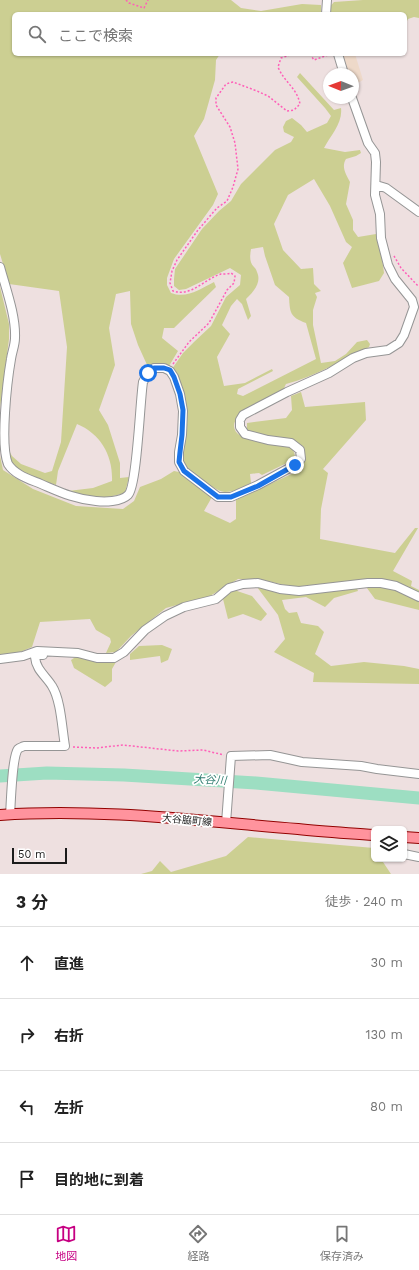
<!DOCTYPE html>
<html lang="ja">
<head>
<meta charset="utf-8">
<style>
  :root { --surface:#fff; --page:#f6f6f6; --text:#222; --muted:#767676; --line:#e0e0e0; --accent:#c60082 }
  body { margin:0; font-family:"Work Sans","Noto Sans JP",sans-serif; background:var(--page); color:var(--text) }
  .controls { position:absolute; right:12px; bottom:12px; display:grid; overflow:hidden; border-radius:6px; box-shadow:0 1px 3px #0004 }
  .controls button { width:36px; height:36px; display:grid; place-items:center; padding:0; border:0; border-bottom:1px solid var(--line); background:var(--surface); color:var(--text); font:20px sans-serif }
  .compass { position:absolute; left:323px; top:68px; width:36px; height:36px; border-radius:50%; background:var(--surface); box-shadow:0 1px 3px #0004; rotate:271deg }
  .scale { position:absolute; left:12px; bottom:10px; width:55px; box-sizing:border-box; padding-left:4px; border:2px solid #1b1b1b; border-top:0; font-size:11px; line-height:14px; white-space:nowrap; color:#1b1b1b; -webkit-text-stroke:3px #fff; paint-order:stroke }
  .stop { position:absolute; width:12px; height:12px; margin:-9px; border:3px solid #1a73e8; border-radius:50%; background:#fff }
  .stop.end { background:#1a73e8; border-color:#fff; box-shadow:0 1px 4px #0008 }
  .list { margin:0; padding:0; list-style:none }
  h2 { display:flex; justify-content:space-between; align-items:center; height:52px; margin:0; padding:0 16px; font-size:17px }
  h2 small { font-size:13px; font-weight:400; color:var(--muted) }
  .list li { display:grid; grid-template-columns:26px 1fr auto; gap:12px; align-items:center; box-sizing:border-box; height:72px; padding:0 16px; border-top:1px solid var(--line) }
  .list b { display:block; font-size:15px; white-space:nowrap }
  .list em { font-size:13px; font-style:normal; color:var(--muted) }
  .icon { flex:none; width:22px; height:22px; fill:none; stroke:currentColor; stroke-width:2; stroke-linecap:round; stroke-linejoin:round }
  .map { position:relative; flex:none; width:419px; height:874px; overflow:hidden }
  .search { position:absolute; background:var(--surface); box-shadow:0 1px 3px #0004; left:12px; right:12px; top:12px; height:44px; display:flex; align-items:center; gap:10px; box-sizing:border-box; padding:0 14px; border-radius:6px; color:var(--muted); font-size:15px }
  .sheet { height:340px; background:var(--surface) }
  nav { display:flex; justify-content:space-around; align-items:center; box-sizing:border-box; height:56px; border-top:1px solid var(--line); background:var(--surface); font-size:11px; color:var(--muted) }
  nav a { display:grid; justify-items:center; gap:2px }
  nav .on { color:var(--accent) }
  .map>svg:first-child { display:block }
  .farmland { fill:#eed9c9 }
  .forest { fill:#cccf92; fill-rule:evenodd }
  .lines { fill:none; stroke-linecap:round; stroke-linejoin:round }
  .river { stroke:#9ddec2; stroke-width:13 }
  .minor-casing { stroke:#959595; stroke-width:10 }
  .major-casing { stroke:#920200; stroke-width:12 }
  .path { stroke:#ff5fb8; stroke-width:1.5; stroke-dasharray:2 2; stroke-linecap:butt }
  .minor { stroke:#fff; stroke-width:8 }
  .major { stroke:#ff939d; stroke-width:10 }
  .route { stroke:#1a73e8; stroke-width:5 }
  .labels { text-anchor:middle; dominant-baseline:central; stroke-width:3.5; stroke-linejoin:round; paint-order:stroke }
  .street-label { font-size:10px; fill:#1b1b1b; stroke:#fff }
  .water-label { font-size:11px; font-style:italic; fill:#358074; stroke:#fff }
</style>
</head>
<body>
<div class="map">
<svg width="419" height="874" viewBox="0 0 419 874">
  <rect width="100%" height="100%" fill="#eee0e0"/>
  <path class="farmland" d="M340,54H355L363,80L353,86V74H347Z"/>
  <path class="forest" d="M0,0H231L241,8L261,11L302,4L321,5V14H14V54H220L216,60L215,80L204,119L194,136L218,194L213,205L174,259L167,278V285L171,293C187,299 200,289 214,282L216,287L174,328H164L162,338L178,351L169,366L148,367L138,345L131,324L130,291L116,294L109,328L115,365L99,410L108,425L120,463V478L129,477L125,493L100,499L68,491L93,488L112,481C113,456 101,434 77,424L58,471L56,485L24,474L16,468L10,462L7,447L12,456L21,464L45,473L52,471L61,442L67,347L59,291L9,284L0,254Z
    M363,0H419V18L414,17L408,19L405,25V33V14H329L328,9L334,2Z
    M300,73L334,110L341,108C343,123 330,136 324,148L345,152L360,150L361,153L356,156L346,159C341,167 346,174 350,182L346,204L353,220V230L358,237L376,234L381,251L384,273L379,281L352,288L343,263L352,247L346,242L330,206L314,179L288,195L274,224L283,250L301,269L313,268L314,284L321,291L315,293L317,297L313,310V325L321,363L335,361L346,354L357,342L367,340L370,344L369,347C342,360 316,376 286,384L283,390L239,415C217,442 274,444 290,446L294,452L295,456L291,461L262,475L259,473L250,474L251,483C243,487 234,492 225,492C217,492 194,475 188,469C186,467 184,462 183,458C181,447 186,436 187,425C188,409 183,380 172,369L183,353L194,342L211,326L226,297L240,285L241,275L230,268L186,289L179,290L174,286V279L175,269L202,229L219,211L231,201L241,184L275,150L291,142L294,137L284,132L283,127L286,121L292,118L301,125L307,132L327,123L331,116L325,108L297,77ZM263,247L265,256L275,285L289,297C290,313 290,317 306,323L316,359L243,396L237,394L238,389L273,371L272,369L245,383L224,386L217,357L230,334L222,325L231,306L237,299L242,304L248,320L251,316L246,299C253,292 262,283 257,272C256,269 256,269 254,267C249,262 250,255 251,249Z
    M0,287L9,324V339L0,408Z
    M301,392L305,407L365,402L366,420L323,469L328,473L321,509L320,539L395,553L415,528H418L393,571L412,581L411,586L419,590V610L375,599L361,580L293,587L259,579H238L210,596L166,608L131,636L116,652L106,653L111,642L110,638L96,630L90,619L40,622L32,647L20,652L0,655V456L3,470L33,489L76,506L123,509L134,501L140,487L161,479L174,471L179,472L212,497L204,511L230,523L236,519V500L300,470L305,458L303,446L290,439L247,432V423L286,418L292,410L291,396Z
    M356,586L358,591L334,598L325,607L306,597L282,600L285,609L289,613L297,612L301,623L318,626L324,632L315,654L331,666L364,662L404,666L419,669V684L313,682L314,673L274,652L285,639L278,615L257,587L278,592Z
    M230,591H237L252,596L267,614L261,621L243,614L228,619L223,599Z
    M162,645L172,649L168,660L161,663L160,656L130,660V654L139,646Z
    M77,656L99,661L116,662L112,669V681L105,687L74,668L71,660Z
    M248,837L374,848V859H381L391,874H141L152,871L160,861L171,872L226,856Z"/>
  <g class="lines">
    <path class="river" d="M0,776L47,773L124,775L256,783L419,798"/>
    <defs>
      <path id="minor" d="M326,14L327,0
        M338,54L344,74
        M376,185L386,188L419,212
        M0,267C6,289 16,316 15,338C15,345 12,352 11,359C7,382 0,445 8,464C15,475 29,479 41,484C60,492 74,499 96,501C104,502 121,502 128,495C137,487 140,400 143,382L148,373L154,368H164L170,371L174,377L180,394L183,411L182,435L179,452V462L184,471L218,497H231L258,485L295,465L301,459L300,450L291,443L268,440L245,434L240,427V420L243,415L287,392L329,373L353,358L366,353L388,350L399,343L404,335L414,307L412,300L395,279L388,265L381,238L380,214L375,195L376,162L375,153L368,143L352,98
        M0,659L23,656L37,651L78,653L97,658H114L124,652L145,630L165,616L184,607L216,599L229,588L243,584L258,583L280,589L299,591L368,583H381L396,586L419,597
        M10,815C11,802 12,757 18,749C19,748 22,747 24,746H65C62,729 61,700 52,686C46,676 36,670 35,657L38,655H43
        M226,823L231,756L270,755L302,762L361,766L377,769L419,774
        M404,854L419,857"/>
      <path id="major" d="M0,815C100,808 199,821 298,829C323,832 349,833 374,835
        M404,837L419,838"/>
    </defs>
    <use href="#minor" class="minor-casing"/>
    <use href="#major" class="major-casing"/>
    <path class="path" d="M126,0L129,3L144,8L148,0
      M310,54L314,60L331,54
      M394,256L401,268L419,287
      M173,364L189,342L209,323L227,290L234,283L235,276L231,273C228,274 224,274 221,274C204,279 192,297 173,291L170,283L172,271L177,260L198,230L217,208L227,201L233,187L238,169L235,143L230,127L216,105V98L226,84L233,82L257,91L268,96L287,111L294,110L300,104C297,88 284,82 278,67L281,58L293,54
      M73,747L96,748L123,745L178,751L203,750L224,755"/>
    <use href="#minor" class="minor"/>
    <use href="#major" class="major"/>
  </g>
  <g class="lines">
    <path class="route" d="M148,373L154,368H164L170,370L174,377L180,394L183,410L182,435L180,452L179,462L184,471L218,497H231L258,486L295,465"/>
  </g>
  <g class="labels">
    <g class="street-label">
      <text transform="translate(187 820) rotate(5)">大谷脇町線</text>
    </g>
    <g class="water-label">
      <text transform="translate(210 780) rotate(3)">大谷川</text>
    </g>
  </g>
</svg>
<div class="controls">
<button><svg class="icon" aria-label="layers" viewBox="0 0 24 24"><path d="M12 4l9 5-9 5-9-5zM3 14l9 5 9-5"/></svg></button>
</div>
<svg class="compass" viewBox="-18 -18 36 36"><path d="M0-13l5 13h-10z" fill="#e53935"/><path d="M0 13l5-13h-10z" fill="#767676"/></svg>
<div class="scale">50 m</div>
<div class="stop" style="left:148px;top:373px"></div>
<div class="stop end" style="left:295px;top:465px"></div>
<div class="search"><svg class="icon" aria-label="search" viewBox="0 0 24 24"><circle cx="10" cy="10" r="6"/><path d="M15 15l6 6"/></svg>ここで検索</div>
</div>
<section class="sheet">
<h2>3 分<small>徒歩 · 240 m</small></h2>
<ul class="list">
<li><svg class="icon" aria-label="ahead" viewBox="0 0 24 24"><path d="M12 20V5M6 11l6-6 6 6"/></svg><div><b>直進</b></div><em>30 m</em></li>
<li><svg class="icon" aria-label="right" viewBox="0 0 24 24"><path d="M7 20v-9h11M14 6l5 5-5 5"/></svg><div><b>右折</b></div><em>130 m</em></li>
<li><svg class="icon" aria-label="left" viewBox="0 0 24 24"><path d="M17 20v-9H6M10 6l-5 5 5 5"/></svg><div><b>左折</b></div><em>80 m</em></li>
<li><svg class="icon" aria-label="arrive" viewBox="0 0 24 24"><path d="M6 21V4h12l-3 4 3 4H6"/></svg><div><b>目的地に到着</b></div></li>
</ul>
</section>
<nav>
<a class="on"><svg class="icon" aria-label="map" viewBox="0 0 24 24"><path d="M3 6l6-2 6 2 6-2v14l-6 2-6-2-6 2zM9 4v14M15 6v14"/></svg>地図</a>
<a><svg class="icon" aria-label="directions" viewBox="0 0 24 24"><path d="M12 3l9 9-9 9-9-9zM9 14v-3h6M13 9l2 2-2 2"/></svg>経路</a>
<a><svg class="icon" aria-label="saved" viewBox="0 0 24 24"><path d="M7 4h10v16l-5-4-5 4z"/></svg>保存済み</a>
</nav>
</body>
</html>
